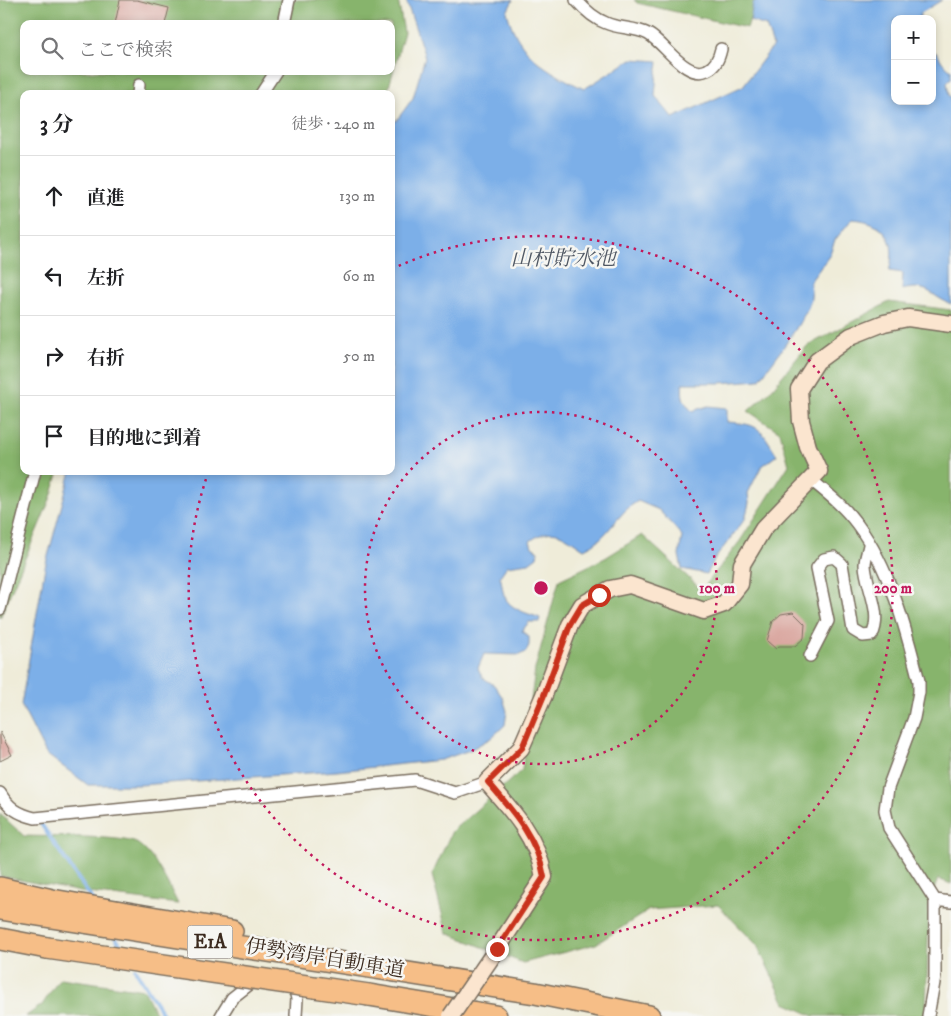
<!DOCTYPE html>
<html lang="ja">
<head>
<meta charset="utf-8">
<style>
  :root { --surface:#fff; --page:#f6f6f6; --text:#202124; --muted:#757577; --line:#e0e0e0 }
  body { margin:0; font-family:"IM FELL DW Pica","Noto Serif JP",serif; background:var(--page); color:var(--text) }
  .controls { position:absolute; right:15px; top:15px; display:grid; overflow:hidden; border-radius:10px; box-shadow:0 2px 8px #0003 }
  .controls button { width:45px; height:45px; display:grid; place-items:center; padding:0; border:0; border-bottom:1px solid var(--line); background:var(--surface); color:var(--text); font:25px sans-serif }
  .stop { position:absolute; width:15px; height:15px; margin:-11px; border:4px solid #c8321e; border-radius:50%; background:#fff }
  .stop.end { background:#c8321e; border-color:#fff; box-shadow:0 1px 5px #0008 }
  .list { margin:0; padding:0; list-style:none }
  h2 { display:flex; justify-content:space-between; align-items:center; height:65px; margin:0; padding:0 20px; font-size:21px }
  h2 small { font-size:16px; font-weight:400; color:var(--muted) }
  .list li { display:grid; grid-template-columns:32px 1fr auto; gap:15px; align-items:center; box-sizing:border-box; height:80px; padding:0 20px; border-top:1px solid var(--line) }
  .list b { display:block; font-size:19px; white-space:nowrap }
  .list em { font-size:16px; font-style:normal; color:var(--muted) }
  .icon { flex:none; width:28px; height:28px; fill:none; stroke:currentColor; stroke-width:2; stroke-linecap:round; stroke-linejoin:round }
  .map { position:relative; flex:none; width:951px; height:1016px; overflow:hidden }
  .search { position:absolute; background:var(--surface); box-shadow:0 2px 8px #0003; left:20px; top:20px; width:375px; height:55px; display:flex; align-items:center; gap:12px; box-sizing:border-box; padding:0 18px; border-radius:10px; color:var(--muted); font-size:19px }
  .panel { position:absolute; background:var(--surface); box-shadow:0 2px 8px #0003; left:20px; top:90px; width:375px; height:385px; border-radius:10px }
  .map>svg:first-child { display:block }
  .forest { fill:#87b46c; stroke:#616f45; fill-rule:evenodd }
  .water { fill:#7bafe8; stroke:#5b6c83 }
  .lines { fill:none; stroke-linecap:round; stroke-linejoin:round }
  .stream { stroke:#7bafe8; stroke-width:4 }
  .building { fill:#daa8a1 }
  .street-casing { stroke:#7a6e5f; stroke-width:14 }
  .secondary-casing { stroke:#7a6e5f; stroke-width:19 }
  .highway-casing { stroke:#7a6e5f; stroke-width:24 }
  .street { stroke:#fff; stroke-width:11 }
  .secondary { stroke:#fbe5cf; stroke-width:16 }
  .highway { stroke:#f6be87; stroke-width:21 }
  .secondary-bridge-casing { stroke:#7a6e5f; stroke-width:19; stroke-linecap:butt }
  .highway-bridge-casing { stroke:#7a6e5f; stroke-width:24; stroke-linecap:butt }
  .secondary-bridge { stroke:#fbe5cf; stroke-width:16 }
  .highway-bridge { stroke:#f6be87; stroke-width:21 }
  .route { stroke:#c8321e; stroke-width:6 }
  .ring { fill:none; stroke:#c2185b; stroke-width:2.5; stroke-dasharray:2.5 5 }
  .labels { text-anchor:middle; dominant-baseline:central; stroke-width:5; stroke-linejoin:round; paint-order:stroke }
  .shield { fill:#f6f6f2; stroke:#73675e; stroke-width:1 }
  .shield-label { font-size:19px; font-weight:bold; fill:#3b2a1e }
  .street-label { font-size:20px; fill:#3b2a1e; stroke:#f6f6f2 }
  .water-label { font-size:21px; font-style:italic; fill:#515965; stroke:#f6f6f2 }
  .centre { fill:#c2185b; stroke:#f6f6f2; stroke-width:2.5 }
  .ring-label { font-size:15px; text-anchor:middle; font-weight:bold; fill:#c2185b; stroke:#f6f6f2; stroke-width:5; stroke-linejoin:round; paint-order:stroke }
</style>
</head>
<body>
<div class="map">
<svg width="951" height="1016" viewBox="0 0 951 1016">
  <rect width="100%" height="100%" fill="#f6f6f2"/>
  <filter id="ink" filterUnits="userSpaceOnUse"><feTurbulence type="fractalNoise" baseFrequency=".02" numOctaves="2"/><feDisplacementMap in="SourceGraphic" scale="10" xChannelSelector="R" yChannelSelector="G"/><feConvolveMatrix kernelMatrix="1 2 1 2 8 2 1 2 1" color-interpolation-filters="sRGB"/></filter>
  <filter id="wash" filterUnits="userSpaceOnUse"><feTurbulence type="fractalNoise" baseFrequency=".0096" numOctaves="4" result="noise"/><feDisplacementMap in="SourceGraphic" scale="20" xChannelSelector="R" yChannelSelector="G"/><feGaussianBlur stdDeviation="1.12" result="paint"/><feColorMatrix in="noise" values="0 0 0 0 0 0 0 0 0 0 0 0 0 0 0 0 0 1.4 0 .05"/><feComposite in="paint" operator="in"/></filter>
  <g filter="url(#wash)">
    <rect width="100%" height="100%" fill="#efecd9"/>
    <path class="forest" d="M0,0H398L404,32L387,94H24V471H59L51,497L0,618ZM24,24H391V71H24Z
      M634,0H756L747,28L637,3Z
      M889,302L951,310V884L938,879L929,903L926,1013L923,1016H814L785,1003L757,945L718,905L649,910L596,944L523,963L447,933L432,875L452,831L522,770L535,669L559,580L605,558L642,535L702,590L740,541L789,465L780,432L748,411L770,391L807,346Z
      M0,814L24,836C43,837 126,835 138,844C156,857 168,884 178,904L81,892L0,876Z
      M60,978L144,990L157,1016H26L42,1005Z"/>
    <path class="water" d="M406,0H513L507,12C518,55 546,70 584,89L632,59L658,61L655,96L673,118L743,86L773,46L766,26L750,21L753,3L756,0H942L921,13L919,19H895V101H932V52L937,53L942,62L951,70V78L947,83L949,96L951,97V304C930,296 928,283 902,290L903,273L889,271C898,240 885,221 852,219L835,240L829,256L810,282C810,287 812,293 811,298C810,313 770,366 759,380L720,383H683C681,395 683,402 692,411L708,406L727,408V422C760,424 760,428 777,455L761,467L748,493L749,503L745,519L714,560L707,574L682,569L679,555L682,536L659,510L638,501C616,513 609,539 584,549C562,535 555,524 530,541L532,547L538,551L537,557L529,563L507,566L500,576C502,582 502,589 504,595C509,610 528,613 540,618L539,622H529L522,631L529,637V645L526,652L519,655L484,654L478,668L482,677L494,685L503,698L507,711L505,725L491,738L470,750L441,760L337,771L140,785H88L46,754L21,705L45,567L71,471H391V122L396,121L413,98L425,57Z"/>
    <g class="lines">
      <path class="stream" d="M41,824L92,899
        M114,935L125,952
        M135,969L164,1016"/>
    </g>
    <g id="blocks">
      <path class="building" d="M120,0H137L169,8L165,24H115Z
        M793,612L805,624L804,638L795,646H779L776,649L767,641L773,621L781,614Z
        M0,732L12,755L0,761Z"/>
    </g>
  </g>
  <g filter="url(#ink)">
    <use href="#blocks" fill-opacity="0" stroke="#7a6e5f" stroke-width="1"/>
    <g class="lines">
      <defs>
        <path id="street" d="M576,0C584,9 595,19 606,23C619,29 635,27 648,34C665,43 686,80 707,70C716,66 719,58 721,49
          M284,24L289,0
          M138,94L139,85
          M261,94L276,71
          M810,479C827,493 844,506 857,524C890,568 906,629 919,681V692L914,718L888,788L885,810L889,828L935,900V977L928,1016
          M0,609L35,471
          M810,656L828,621L817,568L824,559L834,557L842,564L853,630L863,636L872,635C883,613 866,587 865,565C865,558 868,551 869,545
          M0,793C9,808 18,814 35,818L415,780L455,793L487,782
          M935,900L951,902
          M293,981L297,999L296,1016
          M221,1016L232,998L255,980"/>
        <path id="secondary" d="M497,949L544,877C538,839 512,810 487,782L521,748L544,695L570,625L582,605L610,589L630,585L704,611L724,604L740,584L742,564L763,529L819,471L808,447L801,421L799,389L817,361L851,336L884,323L908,318L951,324"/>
        <path id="highway" d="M0,888L52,900L232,931
          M0,909L535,993L649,1016
          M0,939L47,948
          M369,995L496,1016"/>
      </defs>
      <use href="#street" class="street-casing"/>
      <use href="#secondary" class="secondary-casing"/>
      <use href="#highway" class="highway-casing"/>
      <use href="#street" class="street"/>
      <use href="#secondary" class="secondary"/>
      <use href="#highway" class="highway"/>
      <defs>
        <path id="secondary-bridge" d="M451,1016L497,949"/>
        <path id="highway-bridge" d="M47,948L369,995"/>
      </defs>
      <use href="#secondary-bridge" class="secondary-bridge-casing"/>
      <use href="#highway-bridge" class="highway-bridge-casing"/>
      <use href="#secondary-bridge" class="secondary-bridge"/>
      <use href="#highway-bridge" class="highway-bridge"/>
    </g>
  </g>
  <g class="lines" filter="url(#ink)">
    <path class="route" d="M497,949L544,877C538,839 512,810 488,782L522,748L544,695L570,625L582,605L599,595"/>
  </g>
  <g class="ring">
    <circle cx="541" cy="588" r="176"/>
    <path d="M392 269A352 352 0 1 1 208 473"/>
  </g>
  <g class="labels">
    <rect class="shield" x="187.5" y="925.5" width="45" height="33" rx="4"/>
    <g class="shield-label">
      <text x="210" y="942">E1A</text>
    </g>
    <g class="street-label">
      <text transform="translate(325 959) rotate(9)">伊勢湾岸自動車道</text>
    </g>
    <g class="water-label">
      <text x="563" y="259">山村貯水池</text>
    </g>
  </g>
  <circle cx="541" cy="588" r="8" class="centre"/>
  <g class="ring-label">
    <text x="717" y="593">100 m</text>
    <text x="893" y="593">200 m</text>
  </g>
</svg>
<div class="controls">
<button>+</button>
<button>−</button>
</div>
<div class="stop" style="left:599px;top:595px"></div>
<div class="stop end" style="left:497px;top:949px"></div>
<div class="search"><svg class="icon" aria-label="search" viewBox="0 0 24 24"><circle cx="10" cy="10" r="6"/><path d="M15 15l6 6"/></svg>ここで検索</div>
<section class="panel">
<h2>3 分<small>徒歩 · 240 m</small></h2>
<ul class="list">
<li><svg class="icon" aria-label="ahead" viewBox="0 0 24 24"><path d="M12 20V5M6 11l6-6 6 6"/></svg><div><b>直進</b></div><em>130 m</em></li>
<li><svg class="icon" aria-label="left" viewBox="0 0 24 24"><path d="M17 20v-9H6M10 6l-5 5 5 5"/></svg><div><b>左折</b></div><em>60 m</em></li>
<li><svg class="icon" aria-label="right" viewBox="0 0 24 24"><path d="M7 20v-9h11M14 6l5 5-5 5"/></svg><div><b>右折</b></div><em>50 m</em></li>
<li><svg class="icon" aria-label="arrive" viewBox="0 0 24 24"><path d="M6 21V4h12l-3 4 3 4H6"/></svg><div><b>目的地に到着</b></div></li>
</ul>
</section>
</div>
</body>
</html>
